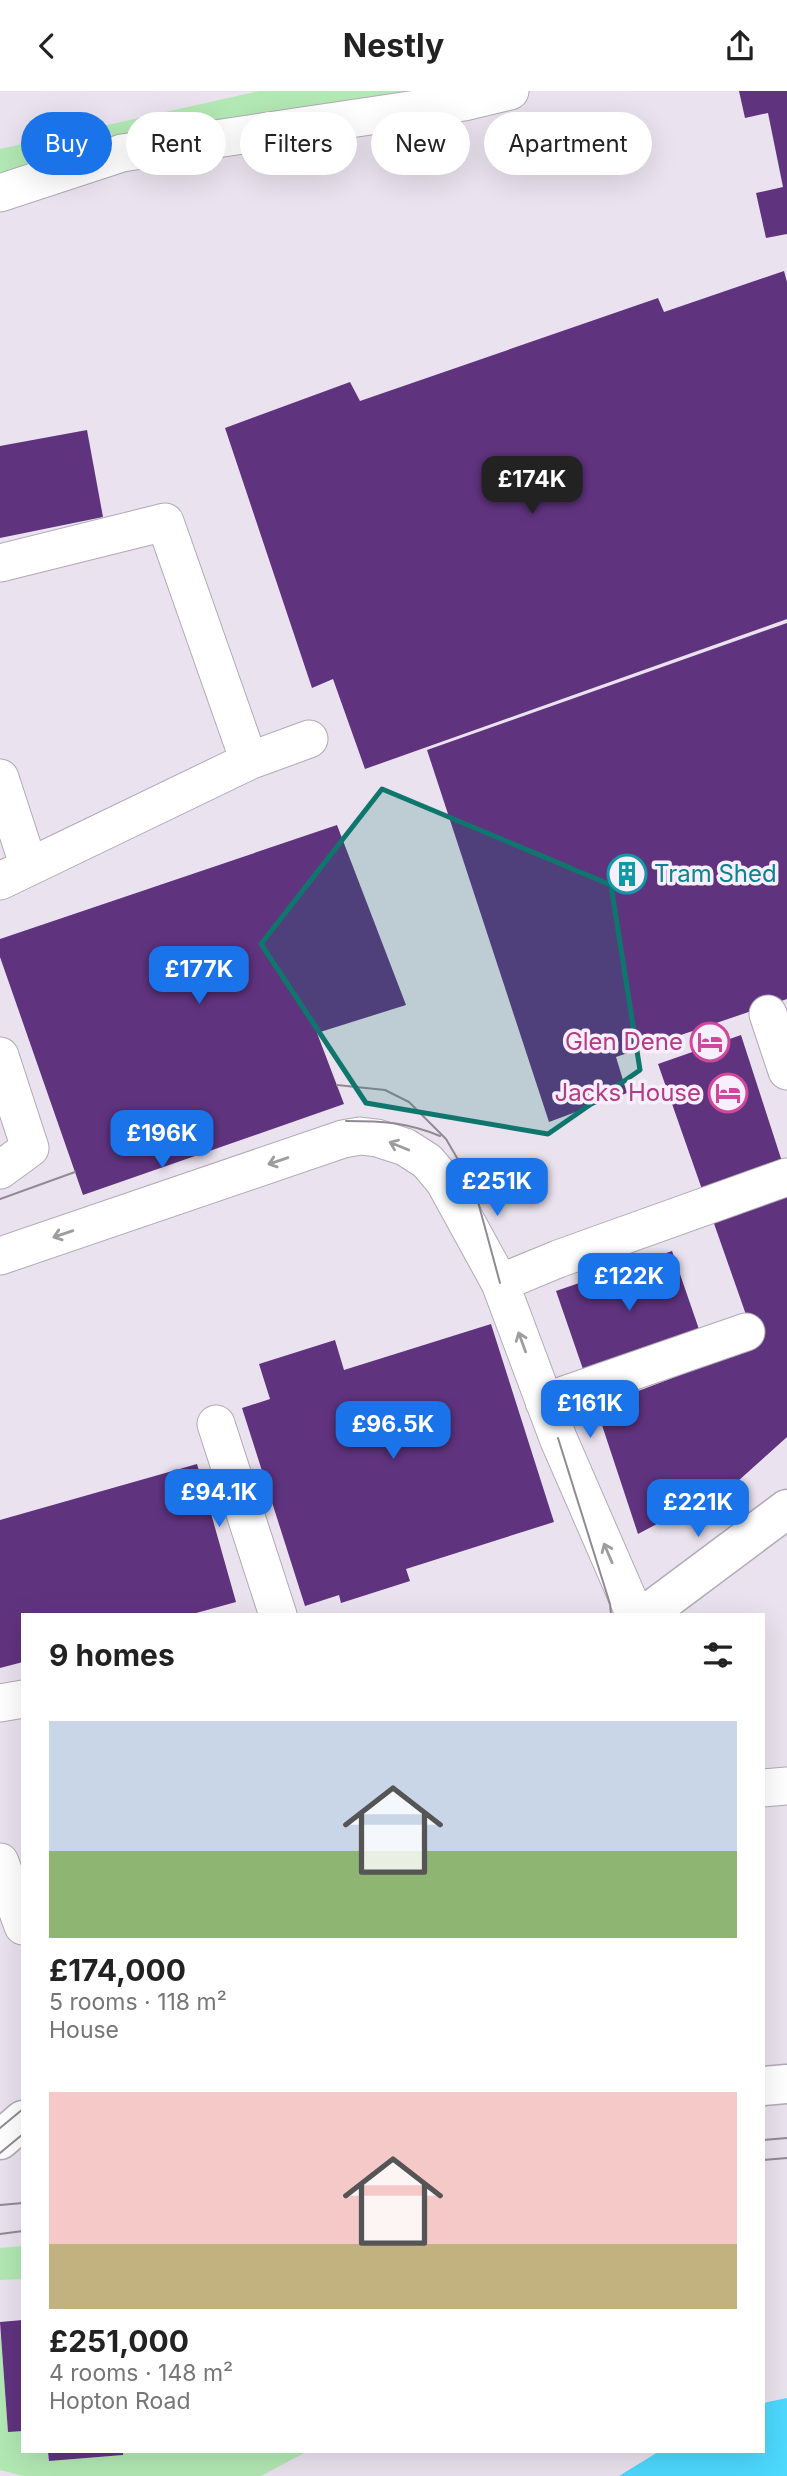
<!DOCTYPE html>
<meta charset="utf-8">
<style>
:root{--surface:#fff;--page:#f2f2f2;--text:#222;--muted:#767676;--accent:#1a73e8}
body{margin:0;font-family:Inter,sans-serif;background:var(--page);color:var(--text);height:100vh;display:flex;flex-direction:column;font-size:26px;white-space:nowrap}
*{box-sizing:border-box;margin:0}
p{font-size:23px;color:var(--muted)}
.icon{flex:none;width:38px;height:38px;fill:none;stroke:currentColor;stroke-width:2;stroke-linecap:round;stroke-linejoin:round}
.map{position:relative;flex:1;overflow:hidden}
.drawer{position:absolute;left:21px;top:1522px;width:744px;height:840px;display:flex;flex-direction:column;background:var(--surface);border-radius:0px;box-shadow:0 7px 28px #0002}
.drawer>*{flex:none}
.guide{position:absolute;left:21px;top:21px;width:746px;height:63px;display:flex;gap:14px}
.price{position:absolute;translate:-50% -60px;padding:0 16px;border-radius:14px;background:var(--accent);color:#fff;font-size:23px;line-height:46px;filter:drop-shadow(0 2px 4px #0008)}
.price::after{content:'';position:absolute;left:50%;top:42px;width:21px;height:16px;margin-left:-10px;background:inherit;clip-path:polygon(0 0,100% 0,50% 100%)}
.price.on{background:#222;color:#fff}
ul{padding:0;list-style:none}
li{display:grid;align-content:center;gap:14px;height:371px;padding:0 28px}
li span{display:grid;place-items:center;height:217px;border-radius:0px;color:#555}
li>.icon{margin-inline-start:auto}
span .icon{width:126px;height:126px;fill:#fffc;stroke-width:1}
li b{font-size:30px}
h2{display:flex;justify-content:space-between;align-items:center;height:84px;padding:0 28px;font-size:30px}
.pill{padding:0 24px;border-radius:32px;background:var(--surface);box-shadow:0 7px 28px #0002;font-size:24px;line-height:63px}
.pill.on{background:var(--accent);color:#fff}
header{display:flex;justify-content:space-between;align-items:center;height:91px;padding:0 28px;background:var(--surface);font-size:32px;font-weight:700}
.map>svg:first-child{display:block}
</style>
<header><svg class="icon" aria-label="back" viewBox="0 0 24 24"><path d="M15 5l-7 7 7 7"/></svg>Nestly<svg class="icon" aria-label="share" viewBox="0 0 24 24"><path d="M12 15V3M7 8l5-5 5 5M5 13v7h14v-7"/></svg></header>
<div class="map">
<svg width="787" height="2385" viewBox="0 0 787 2385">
<rect width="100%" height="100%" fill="#eae2ee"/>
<path fill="#b2e8b3" d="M 259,0 L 455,0 L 0,106 L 0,58 Z
M 23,2155 L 23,2188 L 0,2189 L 0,2157 Z
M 0,2235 L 8,2340 L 23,2340 L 23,2361 L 48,2361 L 49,2370 L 122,2364 L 123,2361 L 306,2361 L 261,2385 L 23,2385 L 0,2379 Z"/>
<path fill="#4dd8fe" d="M 787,2307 L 787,2385 L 619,2385 L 658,2361 L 763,2361 L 763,2312 Z"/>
<path fill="#60337f" d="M 739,0 L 787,0 L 787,143 L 766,147 L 756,102 L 783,96 L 768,22 L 745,27 Z
M 784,180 L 787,191 L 787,528 L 365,678 L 333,588 L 312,597 L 225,337 L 350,291 L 360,310 L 658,207 L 664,221 Z
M 87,339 L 103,426 L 0,447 L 0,355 Z
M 787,532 L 787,908 L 616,966 L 627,1002 L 549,1031 L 427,659 Z
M 337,734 L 406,914 L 317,942 L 344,1013 L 83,1104 L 0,866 L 0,848 Z
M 741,944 L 787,1086 L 787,1346 L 738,1390 L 638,1443 L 596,1316 L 757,1255 L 658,973 Z
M 672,1160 L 701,1244 L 585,1284 L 556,1200 Z
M 491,1233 L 554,1431 L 406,1478 L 410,1490 L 341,1512 L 339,1504 L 305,1515 L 242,1317 L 270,1308 L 259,1273 L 335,1249 L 344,1279 Z
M 197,1373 L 236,1511 L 189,1524 L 23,1524 L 23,1571 L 0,1577 L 0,1429 Z
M 23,2229 L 23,2340 L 8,2341 L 0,2231 Z
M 48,2361 L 123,2361 L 123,2364 L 49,2370 Z"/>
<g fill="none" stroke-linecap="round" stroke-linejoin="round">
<defs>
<path id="minor" d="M 0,102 L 122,62 L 464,11 L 510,0
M 0,472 L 165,431 L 249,670
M 0,687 L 29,776
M 0,790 L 249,670 L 309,648
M 768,923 L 787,980
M 0,965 L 30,1057 L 0,1079
M 0,1165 L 343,1048 L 360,1045 L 377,1047 L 405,1056 L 427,1070 L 444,1090 L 500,1192 L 558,1347 L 635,1524
M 500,1192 L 558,1168 L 787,1086
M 544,1311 L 746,1241
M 216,1333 L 278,1524
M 0,1612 L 23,1608
M 763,1697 L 787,1695
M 0,1771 L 23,1835"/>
<path id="major" d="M 645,1524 L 787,1418
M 763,1995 L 787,1993
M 0,2049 L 23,2029"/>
</defs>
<use href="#minor" stroke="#b1aab5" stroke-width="39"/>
<use href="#major" stroke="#b1aab5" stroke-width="41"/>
<use href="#minor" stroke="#fff" stroke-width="37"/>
<use href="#major" stroke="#fff" stroke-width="38"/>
<path stroke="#908a93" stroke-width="2" d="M 337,994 L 385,999 L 409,1011 L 446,1048 L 474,1096 L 500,1192
M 346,1030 C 382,1030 406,1031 440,1045
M 0,1108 L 75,1081
M 558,1347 L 610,1513 L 611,1524
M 0,2037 L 23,2018
M 763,2049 L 787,2047
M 0,2062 L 23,2043
M 763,2069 L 787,2067
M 0,2114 L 23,2112
M 0,2143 L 23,2140"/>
</g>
<defs><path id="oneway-shaft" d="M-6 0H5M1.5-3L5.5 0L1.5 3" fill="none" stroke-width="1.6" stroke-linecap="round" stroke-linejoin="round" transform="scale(1.75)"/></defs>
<g stroke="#9d9c9e">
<use href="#oneway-shaft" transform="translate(399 1055) rotate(-158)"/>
<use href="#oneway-shaft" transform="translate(278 1070) rotate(161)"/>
<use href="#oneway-shaft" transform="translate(63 1143) rotate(161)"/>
<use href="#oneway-shaft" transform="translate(522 1251) rotate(-110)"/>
<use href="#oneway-shaft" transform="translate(608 1462) rotate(-113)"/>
</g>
<path fill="#0f766e" fill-opacity="0.2" stroke="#0f766e" stroke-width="5" stroke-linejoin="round" d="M 382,698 L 611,794 L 640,979 L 548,1043 L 366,1012 L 261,853 Z"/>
<defs>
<symbol id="building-ring" viewBox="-11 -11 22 22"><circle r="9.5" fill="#f7effb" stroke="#0f9aa8" stroke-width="1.5"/><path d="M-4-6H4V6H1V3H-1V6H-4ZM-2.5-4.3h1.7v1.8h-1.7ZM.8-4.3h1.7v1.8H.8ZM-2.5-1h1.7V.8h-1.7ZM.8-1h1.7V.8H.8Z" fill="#0f9aa8"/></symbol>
<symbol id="hotel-ring" viewBox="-11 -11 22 22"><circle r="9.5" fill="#f7effb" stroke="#d1479c" stroke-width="1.5"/><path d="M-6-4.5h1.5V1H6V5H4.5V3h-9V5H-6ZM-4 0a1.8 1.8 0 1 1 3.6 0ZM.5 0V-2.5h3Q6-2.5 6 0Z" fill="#d1479c"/></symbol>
</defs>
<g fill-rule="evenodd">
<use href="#building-ring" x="605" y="761" width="44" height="44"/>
<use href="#hotel-ring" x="688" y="929" width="44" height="44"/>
<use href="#hotel-ring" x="706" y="980" width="44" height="44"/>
</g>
<g text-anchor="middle" stroke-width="7" stroke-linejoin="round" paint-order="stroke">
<g font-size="24" fill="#0d838f" stroke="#f7effb" text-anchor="start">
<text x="654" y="791">Tram Shed</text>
</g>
<g font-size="24" fill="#b23c85" stroke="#f7effb" text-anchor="end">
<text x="683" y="959">Glen Dene</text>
<text x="701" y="1010">Jacks House</text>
</g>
</g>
</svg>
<b class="price on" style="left:532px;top:425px">£174K</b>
<b class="price" style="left:199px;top:915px">£177K</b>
<b class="price" style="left:162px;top:1079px">£196K</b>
<b class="price" style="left:497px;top:1127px">£251K</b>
<b class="price" style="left:629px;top:1222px">£122K</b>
<b class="price" style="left:590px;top:1349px">£161K</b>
<b class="price" style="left:393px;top:1370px">£96.5K</b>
<b class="price" style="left:219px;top:1438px">£94.1K</b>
<b class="price" style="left:698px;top:1448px">£221K</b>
<div class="guide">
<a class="pill on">Buy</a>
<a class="pill">Rent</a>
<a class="pill">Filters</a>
<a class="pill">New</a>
<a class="pill">Apartment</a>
</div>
<section class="drawer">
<h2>9 homes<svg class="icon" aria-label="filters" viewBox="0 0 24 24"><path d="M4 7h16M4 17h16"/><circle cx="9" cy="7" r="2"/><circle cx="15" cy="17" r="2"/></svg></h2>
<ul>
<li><span style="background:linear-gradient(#c9d6e8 60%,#8fb573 0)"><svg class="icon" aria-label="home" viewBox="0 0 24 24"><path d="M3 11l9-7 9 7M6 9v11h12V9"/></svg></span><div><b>£174,000</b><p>5 rooms · 118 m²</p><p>House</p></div></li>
<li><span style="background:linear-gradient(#f6c9c9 70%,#c2b280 0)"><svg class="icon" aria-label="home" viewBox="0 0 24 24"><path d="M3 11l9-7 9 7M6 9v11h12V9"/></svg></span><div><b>£251,000</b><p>4 rooms · 148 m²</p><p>Hopton Road</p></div></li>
</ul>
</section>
</div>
